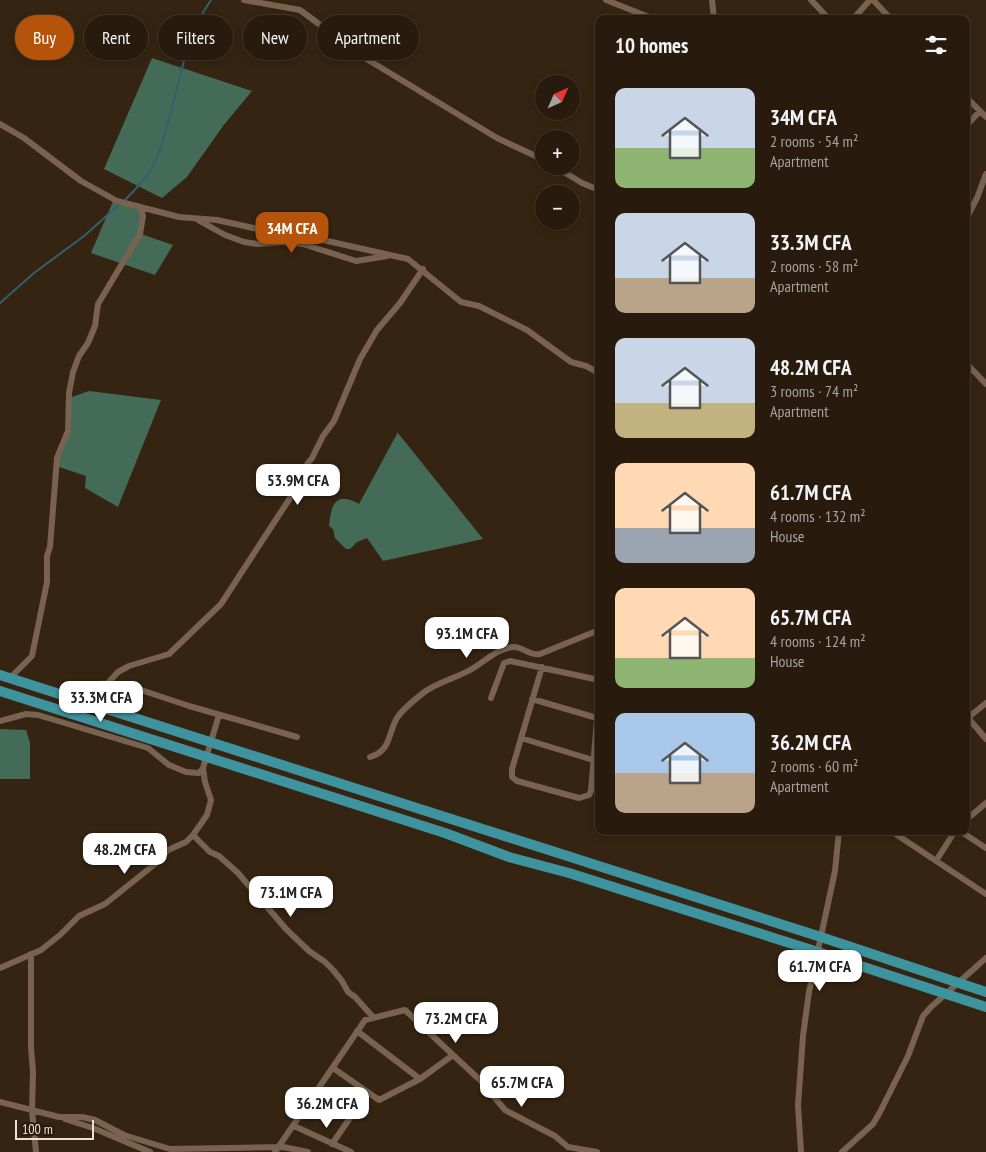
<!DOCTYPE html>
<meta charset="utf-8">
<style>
:root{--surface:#281b0e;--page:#302417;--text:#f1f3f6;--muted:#a5a19e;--line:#44392e;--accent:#b45309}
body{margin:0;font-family:"PT Sans Narrow",sans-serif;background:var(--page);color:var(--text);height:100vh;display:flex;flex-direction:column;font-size:19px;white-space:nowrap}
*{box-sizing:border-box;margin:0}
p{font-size:16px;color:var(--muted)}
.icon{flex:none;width:28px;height:28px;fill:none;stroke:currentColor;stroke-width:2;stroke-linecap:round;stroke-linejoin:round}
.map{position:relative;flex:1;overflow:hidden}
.sheet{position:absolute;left:595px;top:15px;width:375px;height:820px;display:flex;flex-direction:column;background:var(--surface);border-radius:10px;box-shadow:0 2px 8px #0003,0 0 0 1px var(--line)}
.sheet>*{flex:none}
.top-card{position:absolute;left:15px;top:15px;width:475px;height:45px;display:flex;gap:10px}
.needle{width:32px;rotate:45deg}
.tools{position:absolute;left:535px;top:75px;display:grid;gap:10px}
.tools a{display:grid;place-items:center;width:45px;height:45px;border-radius:50%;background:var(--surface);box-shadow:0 2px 8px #0003,0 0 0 1px var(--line);font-size:25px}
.scale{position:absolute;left:15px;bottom:12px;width:79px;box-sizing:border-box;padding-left:5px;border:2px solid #ede1d6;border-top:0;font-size:14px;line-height:18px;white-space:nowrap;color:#ede1d6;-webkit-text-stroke:4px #2b1a09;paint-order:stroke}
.price{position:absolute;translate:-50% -42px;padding:0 11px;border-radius:10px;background:#fff;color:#222;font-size:16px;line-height:32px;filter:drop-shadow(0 1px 2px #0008)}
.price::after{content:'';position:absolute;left:50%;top:30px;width:15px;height:11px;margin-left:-8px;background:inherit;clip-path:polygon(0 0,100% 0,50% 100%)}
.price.on{background:var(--accent);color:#fff}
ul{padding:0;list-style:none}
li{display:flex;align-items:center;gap:15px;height:125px;padding:0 20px}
li span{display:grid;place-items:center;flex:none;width:140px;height:100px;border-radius:10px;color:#555}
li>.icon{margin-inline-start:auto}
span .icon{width:60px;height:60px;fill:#fffc;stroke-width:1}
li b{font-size:21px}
h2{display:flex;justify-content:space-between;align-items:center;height:60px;padding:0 20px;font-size:21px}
.pill{padding:0 18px;border-radius:22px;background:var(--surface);box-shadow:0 2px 8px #0003,0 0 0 1px var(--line);font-size:18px;line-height:45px}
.pill.on{background:var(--accent);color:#fff}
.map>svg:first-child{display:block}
</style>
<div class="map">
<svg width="986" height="1152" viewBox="0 0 986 1152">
<rect width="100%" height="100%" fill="#352412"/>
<path fill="#436b57" d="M 152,58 L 252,91 L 223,126 L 187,177 L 162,198 L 104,169 Z
M 114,199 L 140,207 L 141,234 L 173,245 L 155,275 L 91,253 Z
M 89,391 L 161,400 L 118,507 L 85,488 L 86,476 L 56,466 L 66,436 L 69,398 Z
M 398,432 L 398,433 L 483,539 L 383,561 L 367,538 L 357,542 L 350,549 L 346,549 L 335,538 L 333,529 L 329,526 C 331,504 336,491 359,504 Z
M 0,729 L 26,730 L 30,743 L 30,779 L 0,779 Z"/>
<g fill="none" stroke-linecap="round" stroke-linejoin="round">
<path stroke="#32616e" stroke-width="2" d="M 124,201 C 133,192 145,180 151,169 C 158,157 163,142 166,129 C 180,85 184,38 211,0
M 0,303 L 34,273 L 84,236 L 120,204"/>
<path stroke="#776350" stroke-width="6" d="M 244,0 L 300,10 L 365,58 L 497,138 L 544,160
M 606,0 L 654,19
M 712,0 L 714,19
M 811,0 L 829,19
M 873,0 L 891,19
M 853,19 L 870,0
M 966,97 L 986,117
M 0,124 L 24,138 L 81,181 L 117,201 L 179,217 L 217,220 L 258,229 L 287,232 L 408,259 L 461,302 L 479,306 L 527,330 L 571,362 L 586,366 L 599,373
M 966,126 L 980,111
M 554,166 L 582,183 L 599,190
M 966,219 L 977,198 L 986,174
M 198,220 L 225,235 L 244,242 L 258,244 L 283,242 L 303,244 L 356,261 L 387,256
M 966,363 L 986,384
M 542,667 L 512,769 L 512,777 L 517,781 L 579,798 L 589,795 L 591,791 L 599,696
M 10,678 L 32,656 L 47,582 L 47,556 L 50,547 L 57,458 L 68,431 L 69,393 L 73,372 L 79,356 L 88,343 L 95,326 L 98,304 L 140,234 L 143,216 L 140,207
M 107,684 L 118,672 L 129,666 L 169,654 L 221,604 L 292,495 L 300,473 L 312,458 L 323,436 L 334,421 L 360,359 L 377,330 L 400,303 L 423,269
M 67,696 L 100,684 L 110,683 L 135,688 L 189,706 L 297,737
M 491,698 L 504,663 L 510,661 L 599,680
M 532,699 L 597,718
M 986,703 L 970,716 L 969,719 L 986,739
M 0,721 L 26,714 L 38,715 L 148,748 L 169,765 L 186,772 L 199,773 L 203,768
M 521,738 L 593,760
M 370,757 C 393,750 387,731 399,715 C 405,708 414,700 422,694 C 433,684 456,678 470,670 C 483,663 499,647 514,647 C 523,647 530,656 540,654 L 599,630
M 966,820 L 986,803
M 891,831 L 986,894
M 960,831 L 986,848
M 193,835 L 210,852 L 219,856 L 238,873 L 286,929 L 309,951 L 325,962 L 333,970 L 342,981 L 348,992 L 355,997 L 373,1017
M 936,861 L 955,831
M 31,954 L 31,1047 L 33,1072 L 32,1111 L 36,1152
M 0,968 L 41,950 L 60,935 L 79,916 L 105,904 L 155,864 L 168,850 L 186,842 L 193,835 L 207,815 L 211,800 L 205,782 L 203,768 L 219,715
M 357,1031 L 420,1079
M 453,1055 L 480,1080 L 505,1110 L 555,1136 L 568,1147 L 597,1152
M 0,1102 L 59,1117 L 82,1117 L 95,1120 L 124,1135 L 170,1149 L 283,1147 L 308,1152
M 65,1119 L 93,1128 L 150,1152
M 294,1126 L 351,1152
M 332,1144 L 368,1092
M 275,1152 L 365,1020 L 405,1010 L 453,1055 L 420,1079 L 379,1100 L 333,1068
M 801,1152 L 798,1105 L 803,1036 L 809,992 L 835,871 L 839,831
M 842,1152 L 873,1124 L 880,1112 L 908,1056 L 923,1016 L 931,1007 L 986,958"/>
<path stroke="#3e949e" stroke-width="10" d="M 0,675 L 821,937 L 986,992
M 0,691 L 445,833 L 509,857 L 569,873 L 818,952 L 986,1007"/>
</g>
</svg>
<div class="tools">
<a><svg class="needle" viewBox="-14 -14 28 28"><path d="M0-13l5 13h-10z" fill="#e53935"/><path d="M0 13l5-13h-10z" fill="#a5a19e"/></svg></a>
<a>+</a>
<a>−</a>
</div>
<div class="scale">100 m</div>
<b class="price on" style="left:292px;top:254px">34M CFA</b>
<b class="price" style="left:298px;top:506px">53.9M CFA</b>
<b class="price" style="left:467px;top:659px">93.1M CFA</b>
<b class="price" style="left:101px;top:723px">33.3M CFA</b>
<b class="price" style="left:125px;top:875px">48.2M CFA</b>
<b class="price" style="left:291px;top:918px">73.1M CFA</b>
<b class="price" style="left:820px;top:992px">61.7M CFA</b>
<b class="price" style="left:456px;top:1044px">73.2M CFA</b>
<b class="price" style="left:522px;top:1108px">65.7M CFA</b>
<b class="price" style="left:327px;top:1129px">36.2M CFA</b>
<div class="top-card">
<a class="pill on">Buy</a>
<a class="pill">Rent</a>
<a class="pill">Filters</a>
<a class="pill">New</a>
<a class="pill">Apartment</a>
</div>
<section class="sheet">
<h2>10 homes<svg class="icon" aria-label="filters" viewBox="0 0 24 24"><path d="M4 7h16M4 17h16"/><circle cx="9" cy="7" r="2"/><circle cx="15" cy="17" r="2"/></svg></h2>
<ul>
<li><span style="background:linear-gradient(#c9d6e8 60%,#8fb573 0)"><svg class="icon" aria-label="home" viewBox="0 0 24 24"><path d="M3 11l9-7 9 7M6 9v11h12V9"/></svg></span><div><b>34M CFA</b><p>2 rooms · 54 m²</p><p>Apartment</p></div></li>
<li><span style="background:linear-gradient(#c9d6e8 65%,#b9a48a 0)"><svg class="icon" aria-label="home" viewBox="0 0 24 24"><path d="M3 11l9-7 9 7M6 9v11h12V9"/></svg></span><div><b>33.3M CFA</b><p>2 rooms · 58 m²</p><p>Apartment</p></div></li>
<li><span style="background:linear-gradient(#c9d6e8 65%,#c2b280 0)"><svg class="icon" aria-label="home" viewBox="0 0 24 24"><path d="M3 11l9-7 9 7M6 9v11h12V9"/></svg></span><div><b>48.2M CFA</b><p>3 rooms · 74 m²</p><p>Apartment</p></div></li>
<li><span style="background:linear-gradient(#ffd9b3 65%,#9aa5b1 0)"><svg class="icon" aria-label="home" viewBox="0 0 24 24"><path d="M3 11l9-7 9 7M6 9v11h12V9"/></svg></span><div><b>61.7M CFA</b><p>4 rooms · 132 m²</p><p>House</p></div></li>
<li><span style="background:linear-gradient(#ffd9b3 70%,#8fb573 0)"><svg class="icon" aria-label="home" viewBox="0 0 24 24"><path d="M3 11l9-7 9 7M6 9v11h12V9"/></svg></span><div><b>65.7M CFA</b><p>4 rooms · 124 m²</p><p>House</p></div></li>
<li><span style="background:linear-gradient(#a9c7e8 60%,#b9a48a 0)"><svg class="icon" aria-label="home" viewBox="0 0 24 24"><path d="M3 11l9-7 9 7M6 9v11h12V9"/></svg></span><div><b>36.2M CFA</b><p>2 rooms · 60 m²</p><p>Apartment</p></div></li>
</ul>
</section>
</div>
